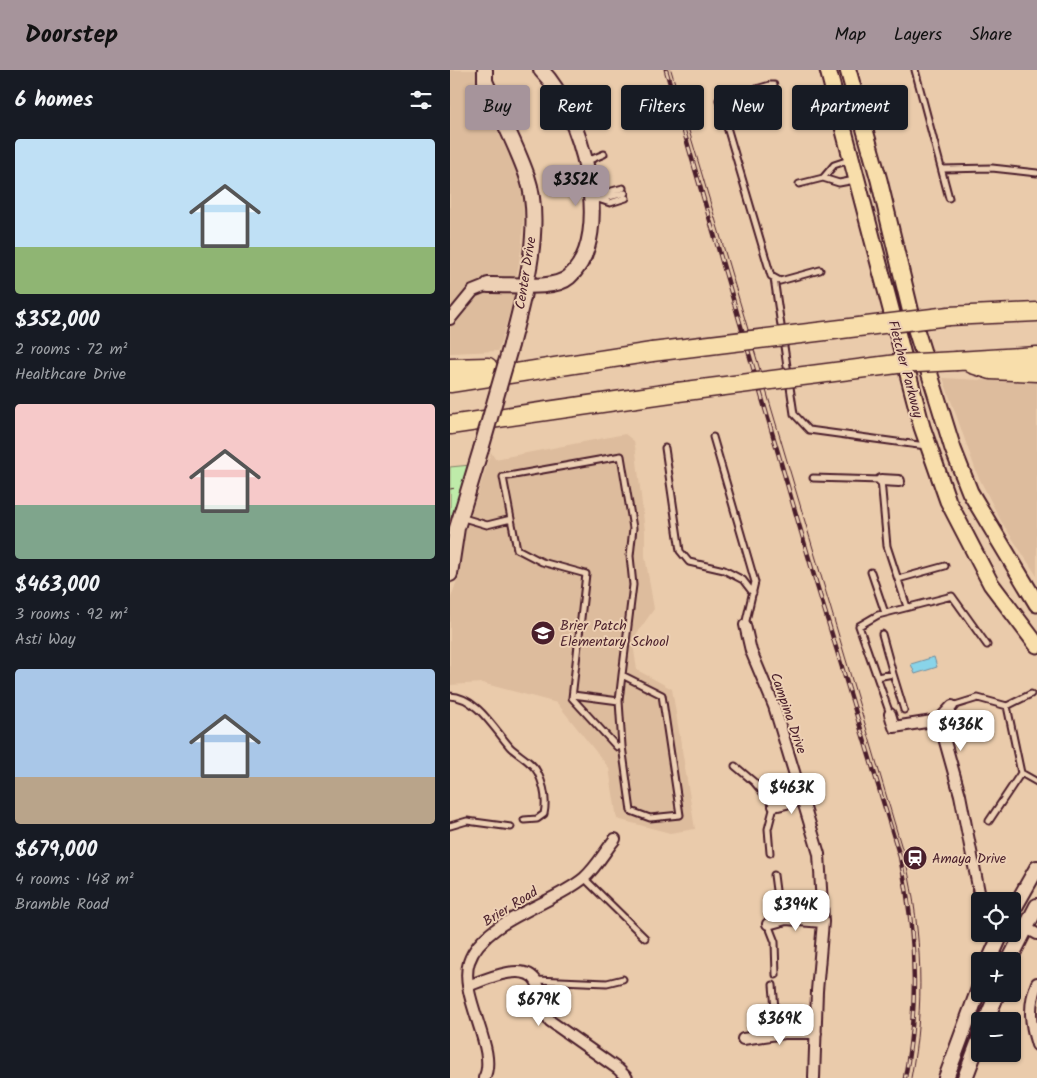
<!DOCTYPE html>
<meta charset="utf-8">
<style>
:root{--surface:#171b24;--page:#20242c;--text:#f1f3f6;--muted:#9ea1a6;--accent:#a6949b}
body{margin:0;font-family:Kalam,sans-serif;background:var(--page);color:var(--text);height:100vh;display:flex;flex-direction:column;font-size:19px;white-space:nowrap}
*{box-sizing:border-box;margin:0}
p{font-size:16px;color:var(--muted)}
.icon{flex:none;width:28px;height:28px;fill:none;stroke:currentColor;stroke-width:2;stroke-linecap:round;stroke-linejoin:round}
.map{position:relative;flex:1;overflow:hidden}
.side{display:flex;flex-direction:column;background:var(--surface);width:450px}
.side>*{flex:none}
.hud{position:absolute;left:15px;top:15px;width:475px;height:45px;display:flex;gap:10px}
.buttons{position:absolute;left:521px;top:822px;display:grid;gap:10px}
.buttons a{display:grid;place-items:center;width:50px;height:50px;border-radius:5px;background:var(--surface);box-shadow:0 1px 4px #0004;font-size:25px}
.price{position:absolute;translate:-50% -42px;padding:0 11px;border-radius:10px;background:#fff;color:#222;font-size:16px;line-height:32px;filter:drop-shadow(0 1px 2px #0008)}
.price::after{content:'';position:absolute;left:50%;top:30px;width:15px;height:11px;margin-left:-8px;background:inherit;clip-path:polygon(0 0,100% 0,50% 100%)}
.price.active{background:var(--accent);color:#111}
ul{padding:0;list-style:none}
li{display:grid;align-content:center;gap:10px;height:265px;padding:0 15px}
li span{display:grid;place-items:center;height:155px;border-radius:5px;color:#555}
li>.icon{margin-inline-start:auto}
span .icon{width:90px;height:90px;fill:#fffc;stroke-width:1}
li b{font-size:21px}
h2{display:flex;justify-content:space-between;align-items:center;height:60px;padding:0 15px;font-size:21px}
.tag{padding:0 18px;border-radius:5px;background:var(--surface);box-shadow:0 1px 4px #0004;font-size:18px;line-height:45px}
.tag.active{background:var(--accent);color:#111}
header{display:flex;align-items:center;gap:30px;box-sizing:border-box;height:70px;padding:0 25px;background:var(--accent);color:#111}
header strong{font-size:24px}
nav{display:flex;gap:28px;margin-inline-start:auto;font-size:18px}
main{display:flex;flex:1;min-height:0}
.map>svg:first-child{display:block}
</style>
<header>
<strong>Doorstep</strong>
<nav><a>Map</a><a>Layers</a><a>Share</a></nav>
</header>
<main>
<section class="side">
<h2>6 homes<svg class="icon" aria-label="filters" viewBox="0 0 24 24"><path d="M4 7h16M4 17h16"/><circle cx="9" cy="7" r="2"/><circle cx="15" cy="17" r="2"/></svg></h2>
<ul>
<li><span style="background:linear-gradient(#bfe0f5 70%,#8fb573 0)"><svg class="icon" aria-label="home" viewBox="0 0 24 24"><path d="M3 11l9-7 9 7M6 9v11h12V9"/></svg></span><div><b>$352,000</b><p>2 rooms · 72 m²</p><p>Healthcare Drive</p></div></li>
<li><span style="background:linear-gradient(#f6c9c9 65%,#7fa58c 0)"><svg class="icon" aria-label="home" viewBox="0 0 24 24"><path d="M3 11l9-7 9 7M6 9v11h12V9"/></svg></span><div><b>$463,000</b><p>3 rooms · 92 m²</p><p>Asti Way</p></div></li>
<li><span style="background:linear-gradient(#a9c7e8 70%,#b9a48a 0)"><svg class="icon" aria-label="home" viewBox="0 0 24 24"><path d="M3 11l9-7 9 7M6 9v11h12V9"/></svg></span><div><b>$679,000</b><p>4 rooms · 148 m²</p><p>Bramble Road</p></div></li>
</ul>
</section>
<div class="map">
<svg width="587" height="1008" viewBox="0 0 587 1008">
<rect width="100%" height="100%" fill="#eacbab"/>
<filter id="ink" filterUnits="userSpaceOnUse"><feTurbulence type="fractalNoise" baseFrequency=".02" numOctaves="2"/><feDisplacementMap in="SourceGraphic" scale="10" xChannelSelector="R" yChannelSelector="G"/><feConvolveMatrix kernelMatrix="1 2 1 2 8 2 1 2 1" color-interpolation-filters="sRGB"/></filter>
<g filter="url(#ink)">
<path fill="#ddbc9d" d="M 0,0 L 26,0 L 31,28 L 68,102 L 74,131 L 72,174 L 62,235 L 48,281 L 0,283 Z
M 493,308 L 587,313 L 587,506 L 551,451 L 527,404 Z
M 175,364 L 184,371 L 186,382 L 195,461 L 195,486 L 204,539 L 185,566 L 183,574 L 187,600 L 222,619 L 245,759 L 220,763 L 167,749 L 159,698 L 107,633 L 32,613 L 0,615 L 0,530 L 9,505 L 13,470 L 41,382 L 45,389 Z"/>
<path fill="#beeba9" stroke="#84856a" d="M 21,395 L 0,450 L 0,397 Z"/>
<path fill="#89d4e9" stroke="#708c9d" d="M 484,587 L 487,597 L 465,604 L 461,594 Z"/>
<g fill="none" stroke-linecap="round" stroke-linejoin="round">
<defs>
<path id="lane" d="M 465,0 L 499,128
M 324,15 L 320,15 L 269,30 L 321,206 L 330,211 L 370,200
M 399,90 L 384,95 L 373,108 L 389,113 L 405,110
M 135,92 L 154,84
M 492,99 L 542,98 L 587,103
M 349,114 L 373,108
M 151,129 L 158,122 L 173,118
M 151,130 L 160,133 L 176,128
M 143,131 L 175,123
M 324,208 L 344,344 L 359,360 L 476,376
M 263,367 L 305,512 L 295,555
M 215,378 L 230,481 L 239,492 L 274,500 L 293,510 L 303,523
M 363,408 L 431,410 L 437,476 L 457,537
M 10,447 L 37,455 L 61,449 L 67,479 L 92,492 L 136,504 L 122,628 L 167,677 L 172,676 L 181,741 L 200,748 L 230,745 L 212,625 L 172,605 L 169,631 L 123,625
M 61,449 L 53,407 L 171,386 L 183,458 L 180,486 L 183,515 L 172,605
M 421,502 L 435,543
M 448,509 L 495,496
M 432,564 L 443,604
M 427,607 L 443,604 L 454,640
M 0,626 C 27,627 44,659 60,677 C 68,685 83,692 88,703 C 94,716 97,730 94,744 L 87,749 L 74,750
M 169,631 L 172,676
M 502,636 L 528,628 L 557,636 L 571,703 L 539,751
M 557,636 L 581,624
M 440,644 L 409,556 L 428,545 L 502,526 L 537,575
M 285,696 L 304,712 L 324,736 L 318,759 L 320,783
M 571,703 L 587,712
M 0,756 L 17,751 L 61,757
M 324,805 L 330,851
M 134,808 L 195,868
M 318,854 L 325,872 L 326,905
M 86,910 L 157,913 L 173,909
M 323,915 L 326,951 L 324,964"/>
<path id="street" d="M 0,249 L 23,221 L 38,215
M 431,410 L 449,411
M 295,555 L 301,581 L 324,636 L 369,784 L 373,852 L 367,921 L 364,1008
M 502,636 L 489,650 L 510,725 L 530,827 L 533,831
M 440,644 L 444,657 L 489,650
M 324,736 L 353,729
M 562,850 L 587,864
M 318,854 L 336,849 L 373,852
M 587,913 C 578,935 580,953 587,975
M 18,916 C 34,910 74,891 86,911 C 93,923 93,939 100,951 L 168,999 L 177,1008
M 293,969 L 334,963 L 366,963
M 34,1008 C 49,981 8,925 19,892 C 33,850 102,835 134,808 C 146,798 155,781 165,769"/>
<path id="secondary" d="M 35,0 L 35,11 C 49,43 66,74 77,106 C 94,155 74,226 61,275
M 38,215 C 60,214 103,221 119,207 C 167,165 130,39 91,0
M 0,504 L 7,458 L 31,379
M 562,842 L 587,798
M 539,891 L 551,864
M 559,891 L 587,836
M 536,951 L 547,924
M 496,1008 L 530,916
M 515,1008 L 530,968"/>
<path id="primary" d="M 378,0 L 472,357 L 498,431 L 541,514 L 587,575
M 398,0 L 429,110 L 462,247 L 503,379 L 520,422 L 587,534"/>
<path id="highway" d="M 499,246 L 587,242
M 507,291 L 587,286
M 522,294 L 541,300 L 587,302
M 0,298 L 38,297
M 0,313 L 202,282
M 0,355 L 228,322"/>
</defs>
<use href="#lane" stroke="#4a1f2b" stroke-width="9"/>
<use href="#street" stroke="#4a1f2b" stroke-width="14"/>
<use href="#secondary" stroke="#4a1f2b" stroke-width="18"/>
<use href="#primary" stroke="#4a1f2b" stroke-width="19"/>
<use href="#highway" stroke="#4a1f2b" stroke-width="21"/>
<path stroke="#4a1f2b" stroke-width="1" stroke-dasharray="4 4" stroke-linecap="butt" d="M 0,419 L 6,418"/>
<use href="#lane" stroke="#edd0b4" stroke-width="5"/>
<use href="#street" stroke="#edd0b4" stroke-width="10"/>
<use href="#secondary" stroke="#edd0b4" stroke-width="14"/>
<use href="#primary" stroke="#f8deab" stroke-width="15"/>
<use href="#highway" stroke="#f8deab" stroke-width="18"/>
<path stroke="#4a1f2b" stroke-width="1" d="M 221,0 L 456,792 C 472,863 475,936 461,1008"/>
<defs>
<path id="rail" d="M 216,0 L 362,499 L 450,787 C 466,860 469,934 455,1008"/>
</defs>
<use href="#rail" stroke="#4a1f2b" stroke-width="4.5"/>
<use href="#rail" stroke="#edd0b4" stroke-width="2.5" stroke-dasharray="8" stroke-linecap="butt"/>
<defs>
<path id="secondary-bridge" d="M 31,379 L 61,275"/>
<path id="highway-bridge" d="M 202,282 L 499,246
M 228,322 L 447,294 L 507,291"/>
</defs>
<use href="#secondary-bridge" stroke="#4a1f2b" stroke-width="18" stroke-linecap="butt"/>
<use href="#highway-bridge" stroke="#4a1f2b" stroke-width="21" stroke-linecap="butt"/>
<use href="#secondary-bridge" stroke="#edd0b4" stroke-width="14"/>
<use href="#highway-bridge" stroke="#f8deab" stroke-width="18"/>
</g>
</g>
<defs>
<symbol id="school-disc" viewBox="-11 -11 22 22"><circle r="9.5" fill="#4a1f2b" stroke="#edd0b4"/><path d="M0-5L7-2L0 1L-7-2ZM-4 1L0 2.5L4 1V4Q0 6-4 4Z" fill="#fff"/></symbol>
<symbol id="station-disc" viewBox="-11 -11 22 22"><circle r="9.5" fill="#4a1f2b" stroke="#edd0b4"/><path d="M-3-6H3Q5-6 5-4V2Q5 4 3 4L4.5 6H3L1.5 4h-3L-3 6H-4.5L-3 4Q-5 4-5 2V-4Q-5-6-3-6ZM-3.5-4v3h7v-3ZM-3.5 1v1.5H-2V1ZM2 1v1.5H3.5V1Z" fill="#fff"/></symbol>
</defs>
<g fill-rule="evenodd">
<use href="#school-disc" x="79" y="549" width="28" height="28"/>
<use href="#station-disc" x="451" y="774" width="28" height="28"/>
</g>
<g text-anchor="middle" stroke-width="4" stroke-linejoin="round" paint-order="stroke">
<g font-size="14" fill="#4a1f2b" stroke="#edd0b4">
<text transform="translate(75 203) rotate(-81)" y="5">Center Drive</text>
<text transform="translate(456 299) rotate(75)" y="5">Fletcher Parkway</text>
<text transform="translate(339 643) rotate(71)" y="5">Campina Drive</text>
<text transform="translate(60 836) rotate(-32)" y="5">Brier Road</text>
</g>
<g font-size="14" fill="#4a1f2b" stroke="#edd0b4" text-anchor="start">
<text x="110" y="560">Brier Patch<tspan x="110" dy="16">Elementary School</tspan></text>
<text x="482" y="793">Amaya Drive</text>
</g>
</g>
</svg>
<div class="buttons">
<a><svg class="icon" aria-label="locate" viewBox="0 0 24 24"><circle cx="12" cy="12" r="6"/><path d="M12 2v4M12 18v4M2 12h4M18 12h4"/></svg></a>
<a>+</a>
<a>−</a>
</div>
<b class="price active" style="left:126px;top:137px">$352K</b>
<b class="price" style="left:511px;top:682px">$436K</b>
<b class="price" style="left:342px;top:745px">$463K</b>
<b class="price" style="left:346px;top:862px">$394K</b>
<b class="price" style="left:89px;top:957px">$679K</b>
<b class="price" style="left:330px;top:976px">$369K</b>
<div class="hud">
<a class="tag active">Buy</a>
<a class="tag">Rent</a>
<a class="tag">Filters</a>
<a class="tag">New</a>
<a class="tag">Apartment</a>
</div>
</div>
</main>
